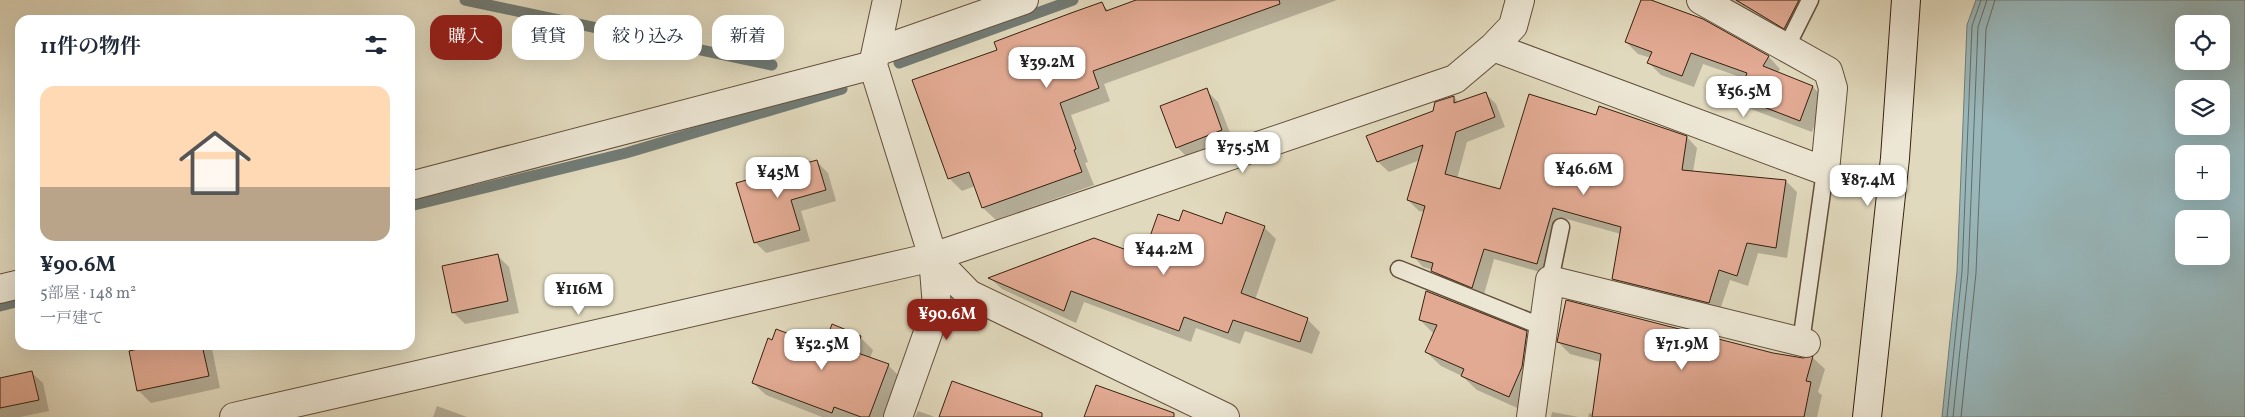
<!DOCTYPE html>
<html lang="ja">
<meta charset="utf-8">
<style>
:root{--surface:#fff;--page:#f2f2f3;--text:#1f2937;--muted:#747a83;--line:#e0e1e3;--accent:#8f2418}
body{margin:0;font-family:Vollkorn,"Noto Serif JP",serif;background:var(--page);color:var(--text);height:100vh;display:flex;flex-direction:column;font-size:19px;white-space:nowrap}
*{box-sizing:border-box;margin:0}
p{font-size:16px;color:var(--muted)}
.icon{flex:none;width:28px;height:28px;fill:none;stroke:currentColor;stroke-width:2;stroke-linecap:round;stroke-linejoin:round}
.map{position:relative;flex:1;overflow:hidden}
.panel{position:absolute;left:15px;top:15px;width:400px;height:335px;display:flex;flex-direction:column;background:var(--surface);border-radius:15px;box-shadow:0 5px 20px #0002}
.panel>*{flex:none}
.top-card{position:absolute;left:430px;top:15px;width:475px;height:45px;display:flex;gap:10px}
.controls{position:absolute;left:2175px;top:15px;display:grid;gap:10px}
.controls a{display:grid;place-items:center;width:55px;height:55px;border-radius:10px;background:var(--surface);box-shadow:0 5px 20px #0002;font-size:25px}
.price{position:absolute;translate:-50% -42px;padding:0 11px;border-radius:10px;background:#fff;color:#222;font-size:16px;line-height:32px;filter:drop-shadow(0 1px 2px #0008)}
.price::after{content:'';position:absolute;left:50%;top:30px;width:15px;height:11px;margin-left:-8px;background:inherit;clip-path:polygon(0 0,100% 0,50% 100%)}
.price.active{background:var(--accent);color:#fff}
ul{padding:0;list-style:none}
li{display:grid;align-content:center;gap:10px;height:265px;padding:0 25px}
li+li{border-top:1px solid var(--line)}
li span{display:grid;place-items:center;height:155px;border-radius:15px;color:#555}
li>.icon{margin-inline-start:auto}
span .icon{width:90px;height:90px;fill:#fffc;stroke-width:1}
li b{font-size:21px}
h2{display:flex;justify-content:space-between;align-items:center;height:60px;padding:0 25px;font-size:21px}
.tag{padding:0 18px;border-radius:15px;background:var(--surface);box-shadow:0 5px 20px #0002;font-size:18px;line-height:45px}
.tag.active{background:var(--accent);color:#fff}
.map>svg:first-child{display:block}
</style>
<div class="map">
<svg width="2245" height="417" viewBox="0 0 2245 417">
<rect width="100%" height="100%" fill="#e1d9bd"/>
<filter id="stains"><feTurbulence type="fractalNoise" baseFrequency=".004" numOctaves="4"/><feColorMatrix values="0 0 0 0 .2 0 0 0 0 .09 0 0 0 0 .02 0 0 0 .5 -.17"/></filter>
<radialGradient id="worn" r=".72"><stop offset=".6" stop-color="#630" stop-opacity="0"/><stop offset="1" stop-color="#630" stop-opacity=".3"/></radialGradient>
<path fill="#98b7bb" stroke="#717b75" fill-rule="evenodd" d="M 1976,0 L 2245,0 L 2245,417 L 1942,417 L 1957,272 L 1967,25 ZM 2184,24 L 2221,24 L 2221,61 L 2184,61 ZM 2184,89 L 2221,89 L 2221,126 L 2184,126 ZM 2184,154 L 2221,154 L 2221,191 L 2184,191 ZM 2184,219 L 2221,219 L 2221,256 L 2184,256 Z"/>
<path fill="#0003" d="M 1140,0 L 1337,0 L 1104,84 L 1110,101 L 1071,115 L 1088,162 L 1085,163 L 1094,185 L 996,220 L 983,208 L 975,186 L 962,191 L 949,178 L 999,50 L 1102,4 L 1109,11 Z
M 1642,0 L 1648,0 L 1703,20 L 1769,57 L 1780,69 L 1778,73 L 1813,87 L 1824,98 L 1812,132 L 1751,109 L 1739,97 L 1746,79 L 1703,64 L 1694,87 L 1661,75 L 1649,63 L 1651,58 L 1638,54 L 1626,42 Z
M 1731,0 L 1798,0 L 1797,3 L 1808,14 L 1795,39 L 1737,6 Z
M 1206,90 L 1218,102 L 1234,143 L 1189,159 L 1177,147 Z
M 1485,93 L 1496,104 L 1505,127 L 1467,142 L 1457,179 L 1501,191 L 1597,116 L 1687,137 L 1697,148 L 1693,172 L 1786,181 L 1797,192 L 1787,258 L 1758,253 L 1748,286 L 1730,280 L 1719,313 L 1624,289 L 1613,279 L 1621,234 L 1563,218 L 1547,274 L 1494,259 L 1483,298 L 1443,282 L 1433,270 L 1423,267 L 1413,256 L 1425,212 L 1419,211 L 1408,200 L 1420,160 L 1389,172 L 1378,162 L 1454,97 L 1459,103 Z
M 817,162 L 828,173 L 836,201 L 801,211 L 810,241 L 766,253 L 755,242 Z
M 1180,223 L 1264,227 L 1276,239 L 1255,300 L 1308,320 L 1320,332 L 1312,354 L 1245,331 L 1240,344 L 1196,328 L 1191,342 L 1084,302 L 1076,323 L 1002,289 L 990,278 L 1144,257 Z
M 497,255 L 509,267 L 519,313 L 465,324 L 453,312 Z
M 1420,320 L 1526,332 L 1541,347 L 1524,411 L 1477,390 L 1462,376 L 1441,366 L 1426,352 L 1434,334 Z
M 829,336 L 860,337 L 873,350 L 870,358 L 888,365 L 901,378 L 899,417 L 822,417 L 766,395 L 753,383 Z
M 1558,342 L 1773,354 L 1803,360 L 1813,358 L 1825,369 L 1818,392 L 1822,395 L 1817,417 L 1588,417 L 1589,413 L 1593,414 L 1601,362 L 1570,354 Z
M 162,345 L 207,345 L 212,349 L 220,388 L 151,403 L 138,390 Z
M 32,373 L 43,383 L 49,411 L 20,417 L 0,417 L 0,379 Z
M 437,406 L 467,417 L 433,417 Z
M 918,411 L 935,417 L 915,417 Z
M 1552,412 L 1579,417 L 1551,417 Z"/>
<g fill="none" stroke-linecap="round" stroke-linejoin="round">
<path stroke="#686c64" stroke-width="1" d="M 1947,417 L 1962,272 L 1972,26 L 1981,0
M 1953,417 L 1968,273 L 1978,27 L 1987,0
M 1961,417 L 1976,273 L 1986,29 L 1995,0"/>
<path stroke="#717b75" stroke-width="11" d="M 465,0 L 772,65
M 899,63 L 1073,0
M 410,206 L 626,153 L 842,89
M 0,306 L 20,301"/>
</g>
<path fill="#e2aa93" stroke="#37200d" d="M 1136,0 L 1279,0 L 1280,4 L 1093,71 L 1099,88 L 1060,103 L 1076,149 L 1074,150 L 1082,172 L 982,208 L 969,172 L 948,179 L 912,80 L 997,50 L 994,42 L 1071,13 L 1102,2 L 1106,11 Z
M 1641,0 L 1651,0 L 1703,19 L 1769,56 L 1763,66 L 1813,86 L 1800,121 L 1738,97 L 1747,73 L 1691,53 L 1682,76 L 1647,63 L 1652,52 L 1625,42 Z
M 1736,0 L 1799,0 L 1784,29 Z
M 1207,88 L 1222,130 L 1176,148 L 1160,106 Z
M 1486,92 L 1495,117 L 1456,132 L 1445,174 L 1500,189 L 1529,94 L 1596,115 L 1599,106 L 1687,136 L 1682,170 L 1786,180 L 1776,248 L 1747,243 L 1737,276 L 1719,270 L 1709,303 L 1612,279 L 1621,227 L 1553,208 L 1537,264 L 1484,249 L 1472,288 L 1431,271 L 1433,263 L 1411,257 L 1425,206 L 1407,200 L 1423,145 L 1377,162 L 1366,136 L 1433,111 L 1435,102 L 1454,96 L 1454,103 Z
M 817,160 L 826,190 L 791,200 L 800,230 L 754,243 L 736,183 Z
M 1183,210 L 1222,224 L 1226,212 L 1265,226 L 1241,293 L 1308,318 L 1300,342 L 1233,320 L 1228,333 L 1184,317 L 1179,331 L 1071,291 L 1064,311 L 988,278 L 1094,238 L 1143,256 L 1158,214 L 1179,221 Z
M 498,254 L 508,301 L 452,313 L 442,266 Z
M 1426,291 L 1527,331 L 1522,367 L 1509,397 L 1461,376 L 1464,369 L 1425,352 L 1437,325 L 1419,320 Z
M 1566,300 L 1773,353 L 1803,358 L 1813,356 L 1806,381 L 1811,382 L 1804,417 L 1592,417 L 1601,354 L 1557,342 Z
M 832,324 L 861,336 L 855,352 L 889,364 L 869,417 L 861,417 L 834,407 L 832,413 L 752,383 L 768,338 L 772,340 L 776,329 L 813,343 L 817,331 L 828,335 Z
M 156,345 L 202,345 L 209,376 L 137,391 L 129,351 Z
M 32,371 L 39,400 L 0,408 L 0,378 Z
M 952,381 L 1042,413 L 1042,417 L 939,417 Z
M 1096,385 L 1174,413 L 1174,417 L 1084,417 Z"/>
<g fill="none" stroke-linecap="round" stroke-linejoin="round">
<defs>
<path id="lane" d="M 1786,48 L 1810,0
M 1399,269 L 1543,327
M 1550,280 L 1561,227
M 1801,342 L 1825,171"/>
<path id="street" d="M 887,0 L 873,65 L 933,257 L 937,307 L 898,417
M 1493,47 L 1825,171 L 1833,88 L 1828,71 L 1701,0
M 876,52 L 1024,0
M 410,186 L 873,65
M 933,257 L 969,294 L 1225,417
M 0,289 L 20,284
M 234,417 L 933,257 L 1455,79 L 1493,47 L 1513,26 L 1520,0
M 1531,417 L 1550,280 L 1806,343"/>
<path id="secondary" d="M 1867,417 L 1895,158 L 1906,0"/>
</defs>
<use href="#lane" stroke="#624e39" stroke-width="19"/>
<use href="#street" stroke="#624e39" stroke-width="30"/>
<use href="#secondary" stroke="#37200d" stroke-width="30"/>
<use href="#lane" stroke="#ece6d4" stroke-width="16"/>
<use href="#street" stroke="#ece6d4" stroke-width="28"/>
<use href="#secondary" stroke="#ece6d4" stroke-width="28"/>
</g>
<rect width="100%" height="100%" filter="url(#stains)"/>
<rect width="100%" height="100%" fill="url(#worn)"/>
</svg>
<div class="controls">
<a><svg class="icon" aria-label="locate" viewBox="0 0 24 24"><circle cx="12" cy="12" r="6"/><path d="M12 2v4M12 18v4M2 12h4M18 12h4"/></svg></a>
<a><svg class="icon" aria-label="layers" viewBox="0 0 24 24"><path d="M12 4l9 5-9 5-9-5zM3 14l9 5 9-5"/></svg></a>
<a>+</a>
<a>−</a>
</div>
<b class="price" style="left:1047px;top:89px">¥39.2M</b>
<b class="price" style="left:1744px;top:118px">¥56.5M</b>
<b class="price" style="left:1243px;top:174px">¥75.5M</b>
<b class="price" style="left:1584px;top:196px">¥46.6M</b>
<b class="price" style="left:778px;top:199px">¥45M</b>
<b class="price" style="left:1868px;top:207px">¥87.4M</b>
<b class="price" style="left:1164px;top:276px">¥44.2M</b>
<b class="price" style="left:579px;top:316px">¥116M</b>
<b class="price active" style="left:947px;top:341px">¥90.6M</b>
<b class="price" style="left:822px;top:371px">¥52.5M</b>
<b class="price" style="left:1682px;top:371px">¥71.9M</b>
<div class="top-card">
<a class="tag active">購入</a>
<a class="tag">賃貸</a>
<a class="tag">絞り込み</a>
<a class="tag">新着</a>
</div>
<section class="panel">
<h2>11件の物件<svg class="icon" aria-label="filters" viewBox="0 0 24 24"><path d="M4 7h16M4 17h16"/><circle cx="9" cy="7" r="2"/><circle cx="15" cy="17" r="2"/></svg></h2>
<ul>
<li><span style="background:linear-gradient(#ffd9b3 65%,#b9a48a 0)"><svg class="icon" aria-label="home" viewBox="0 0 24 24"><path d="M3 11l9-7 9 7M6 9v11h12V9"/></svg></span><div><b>¥90.6M</b><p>5部屋 · 148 m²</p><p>一戸建て</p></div></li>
</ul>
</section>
</div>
